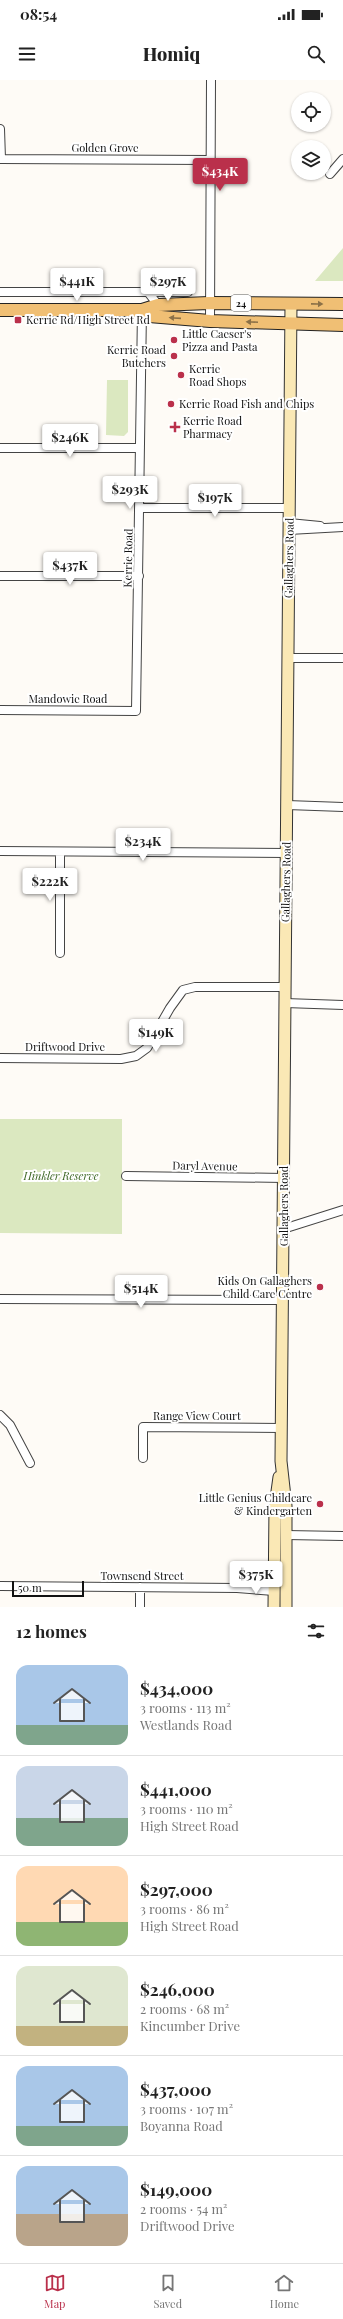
<!DOCTYPE html>
<meta charset="utf-8">
<style>
:root{--surface:#fff;--page:#f2f2f2;--text:#222;--muted:#767676;--line:#e0e0e0;--accent:#ba304b}
body{margin:0;font-family:"Playfair Display",serif;background:var(--page);color:var(--text);height:100vh;display:flex;flex-direction:column;font-size:15px;white-space:nowrap}
*{box-sizing:border-box;margin:0}
p{font-size:13px;color:var(--muted)}
.icon{flex:none;width:22px;height:22px;fill:none;stroke:currentColor;stroke-width:2;stroke-linecap:round;stroke-linejoin:round}
.map{position:relative;height:1527px;overflow:hidden}
.panel{display:flex;flex-direction:column;background:var(--surface);flex:1}
.panel>*{flex:none}
.tools{position:absolute;left:291px;top:12px;display:grid;gap:8px}
.tools a{display:grid;place-items:center;width:40px;height:40px;border-radius:50%;background:var(--surface);box-shadow:0 1px 3px #0004;font-size:20px}
.scale{position:absolute;left:12px;bottom:10px;width:72px;box-sizing:border-box;padding-left:4px;border:2px solid #111;border-top:0;font-size:11px;line-height:14px;white-space:nowrap;color:#111;-webkit-text-stroke:3px #fff;paint-order:stroke}
.price{position:absolute;translate:-50% -34px;padding:0 9px;border-radius:4px;background:#fff;color:#222;font-size:13px;line-height:26px;filter:drop-shadow(0 1px 2px #0008)}
.price::after{content:'';position:absolute;left:50%;top:24px;width:12px;height:9px;margin-left:-6px;background:inherit;clip-path:polygon(0 0,100% 0,50% 100%)}
.price.on{background:var(--accent);color:#fff}
ul{padding:0;list-style:none}
li{display:flex;align-items:center;gap:12px;height:100px;padding:0 16px}
li+li{border-top:1px solid var(--line)}
li span{display:grid;place-items:center;flex:none;width:112px;height:80px;border-radius:12px;color:#555}
li>.icon{margin-inline-start:auto}
span .icon{width:48px;height:48px;fill:#fffc;stroke-width:1}
li b{font-size:17px}
h2{display:flex;justify-content:space-between;align-items:center;height:48px;padding:0 16px;font-size:17px}
.status{display:flex;justify-content:space-between;align-items:center;height:28px;padding:0 20px;background:var(--surface);direction:ltr}
.status svg{height:11px;fill:currentColor}
header{display:flex;justify-content:space-between;align-items:center;height:52px;padding:0 16px;background:var(--surface);font-size:18px;font-weight:800}
.tab-bar{display:flex;justify-content:space-around;align-items:center;height:56px;border-top:1px solid var(--line);background:var(--surface);font-size:11px;color:var(--muted)}
.tab-bar a{display:grid;justify-items:center;gap:2px}
.tab-bar .on{color:var(--accent)}
.map>svg:first-child{display:block}
</style>
<div class="status"><b>08:54</b><svg viewBox="0 0 49 12"><path d="M0 12V9h3v3zM5 12V6h3v6zM10 12V3h3v9zM15 12V0h3v12zM26 1h20v11H26zM47 4h2v5h-2z"/></svg></div>
<header><svg class="icon" aria-label="menu" viewBox="0 0 24 24"><path d="M4 6h16M4 12h16M4 18h16"/></svg>Homiq<svg class="icon" aria-label="search" viewBox="0 0 24 24"><circle cx="10" cy="10" r="6"/><path d="M15 15l6 6"/></svg></header>
<div class="map">
<svg width="343" height="1527" viewBox="0 0 343 1527">
<rect width="100%" height="100%" fill="#fefbf6"/>
<path fill="#dbe8c0" d="M 343,168 L 343,201 L 315,201 Z
M 107,300 L 128,300 L 128,352 L 124,356 L 106,355 Z
M 0,1039 L 122,1039 L 122,1154 L 0,1153 Z"/>
<g fill="none" stroke-linecap="round" stroke-linejoin="round">
<defs>
<path id="street" d="M 0,49 L 1,79
M 0,79 L 210,80
M 330,94 L 343,79
M 0,212 L 148,212 L 158,225
M 148,212 L 188,212
M 210,241 L 211,0
M 0,368 L 140,368
M 140,428 L 290,428
M 289,443 L 320,446
M 289,450 L 343,447
M 0,496 L 139,496
M 288,578 L 343,578
M 0,630 L 136,631 L 142,230
M 287,725 L 343,727
M 0,771 L 287,773
M 60,873 L 60,772
M 285,923 L 343,925
M 0,978 L 121,979 L 136,976 L 147,968 L 170,928 L 183,910 L 195,907 L 285,907
M 126,1096 L 284,1098
M 283,1149 L 343,1130
M 0,1219 L 283,1220
M 0,1335 L 10,1345 L 30,1383
M 143,1378 L 143,1347 L 282,1348
M 286,1455 L 343,1456
M 0,1506 L 237,1508 L 274,1511
M 249,1506 L 274,1505
M 140,1527 L 140,1507"/>
<path id="secondary" d="M 274,1527 L 275,1426 L 279,1397
M 286,1527 L 286,1426 L 281,1381 L 291,224"/>
<path id="primary" d="M 0,230 L 142,230 L 158,225 L 209,223 L 343,224
M 142,230 L 149,236 L 210,241 L 343,245"/>
</defs>
<use href="#street" stroke="#444" stroke-width="10"/>
<use href="#secondary" stroke="#333" stroke-width="13"/>
<use href="#primary" stroke="#222" stroke-width="14"/>
<use href="#street" stroke="#fff" stroke-width="8"/>
<use href="#secondary" stroke="#fae8b5" stroke-width="11"/>
<use href="#primary" stroke="#f0bf74" stroke-width="12"/>
</g>
<defs><path id="oneway-solid" d="M-6-.8H1V-3.2L6.5 0L1 3.2V.8H-6Z"/></defs>
<g fill="#8c7147">
<use href="#oneway-solid" transform="translate(317 224) rotate(1)"/>
<use href="#oneway-solid" transform="translate(175 238) rotate(-176)"/>
<use href="#oneway-solid" transform="translate(252 242) rotate(-178)"/>
</g>
<g fill="#ba304b" stroke="#fff" stroke-width="1.5">
<rect x="14" y="236" width="8" height="8" rx="2"/>
<circle cx="174" cy="260" r="4"/>
<circle cx="174" cy="276" r="4"/>
<circle cx="181" cy="295" r="4"/>
<circle cx="171" cy="324" r="4"/>
<path d="M173 341h4v4h4v4h-4v4h-4v-4h-4v-4h4z"/>
<circle cx="320" cy="1207" r="4"/>
<circle cx="320" cy="1424" r="4"/>
</g>
<g text-anchor="middle" stroke-width="4" stroke-linejoin="round" paint-order="stroke">
<rect fill="#fff" stroke="#585858" stroke-width="1" x="231" y="215" width="20" height="16" rx="3"/>
<g font-size="10" font-weight="bold" fill="#111">
<text x="241" y="227">24</text>
</g>
<g font-size="11" fill="#111" stroke="#fff">
<text x="105" y="72">Golden Grove</text>
<text transform="translate(128 478) rotate(-89)" y="4">Kerrie Road</text>
<text transform="translate(289 478) rotate(-89)" y="4">Gallaghers Road</text>
<text x="68" y="623">Mandowie Road</text>
<text transform="translate(286 802) rotate(-89)" y="4">Gallaghers Road</text>
<text x="65" y="971">Driftwood Drive</text>
<text transform="translate(205 1086) rotate(1)" y="4">Daryl Avenue</text>
<text transform="translate(284 1126) rotate(-90)" y="4">Gallaghers Road</text>
<text x="197" y="1340">Range View Court</text>
<text x="142" y="1500">Townsend Street</text>
</g>
<g font-size="11" fill="#111" stroke="#fff" text-anchor="start">
<text x="26" y="244">Kerrie Rd/High Street Rd</text>
<text x="182" y="258">Little Caeser's<tspan x="182" dy="13">Pizza and Pasta</tspan></text>
<text x="166" y="274" text-anchor="end">Kerrie Road<tspan x="166" dy="13">Butchers</tspan></text>
<text x="189" y="293">Kerrie<tspan x="189" dy="13">Road Shops</tspan></text>
<text x="179" y="328">Kerrie Road Fish and Chips</text>
<text x="183" y="345">Kerrie Road<tspan x="183" dy="13">Pharmacy</tspan></text>
<text x="312" y="1205" text-anchor="end">Kids On Gallaghers<tspan x="312" dy="13">Child Care Centre</tspan></text>
<text x="312" y="1422" text-anchor="end">Little Genius Childcare<tspan x="312" dy="13">&amp; Kindergarten</tspan></text>
</g>
<g font-size="11" font-style="italic" fill="#3c6624" stroke="#fff">
<text x="61" y="1100">Hinkler Reserve</text>
</g>
</g>
</svg>
<div class="tools">
<a><svg class="icon" aria-label="locate" viewBox="0 0 24 24"><circle cx="12" cy="12" r="6"/><path d="M12 2v4M12 18v4M2 12h4M18 12h4"/></svg></a>
<a><svg class="icon" aria-label="layers" viewBox="0 0 24 24"><path d="M12 4l9 5-9 5-9-5zM3 14l9 5 9-5"/></svg></a>
</div>
<div class="scale">50 m</div>
<b class="price on" style="left:220px;top:112px">$434K</b>
<b class="price" style="left:77px;top:222px">$441K</b>
<b class="price" style="left:168px;top:222px">$297K</b>
<b class="price" style="left:70px;top:378px">$246K</b>
<b class="price" style="left:130px;top:430px">$293K</b>
<b class="price" style="left:215px;top:438px">$197K</b>
<b class="price" style="left:70px;top:506px">$437K</b>
<b class="price" style="left:143px;top:782px">$234K</b>
<b class="price" style="left:50px;top:822px">$222K</b>
<b class="price" style="left:156px;top:973px">$149K</b>
<b class="price" style="left:141px;top:1229px">$514K</b>
<b class="price" style="left:256px;top:1515px">$375K</b>
</div>
<section class="panel">
<h2>12 homes<svg class="icon" aria-label="filters" viewBox="0 0 24 24"><path d="M4 7h16M4 17h16"/><circle cx="9" cy="7" r="2"/><circle cx="15" cy="17" r="2"/></svg></h2>
<ul>
<li><span style="background:linear-gradient(#a9c7e8 75%,#7fa58c 0)"><svg class="icon" aria-label="home" viewBox="0 0 24 24"><path d="M3 11l9-7 9 7M6 9v11h12V9"/></svg></span><div><b>$434,000</b><p>3 rooms · 113 m²</p><p>Westlands Road</p></div></li>
<li><span style="background:linear-gradient(#c9d6e8 65%,#7fa58c 0)"><svg class="icon" aria-label="home" viewBox="0 0 24 24"><path d="M3 11l9-7 9 7M6 9v11h12V9"/></svg></span><div><b>$441,000</b><p>3 rooms · 110 m²</p><p>High Street Road</p></div></li>
<li><span style="background:linear-gradient(#ffd9b3 70%,#8fb573 0)"><svg class="icon" aria-label="home" viewBox="0 0 24 24"><path d="M3 11l9-7 9 7M6 9v11h12V9"/></svg></span><div><b>$297,000</b><p>3 rooms · 86 m²</p><p>High Street Road</p></div></li>
<li><span style="background:linear-gradient(#dfe7d0 75%,#c2b280 0)"><svg class="icon" aria-label="home" viewBox="0 0 24 24"><path d="M3 11l9-7 9 7M6 9v11h12V9"/></svg></span><div><b>$246,000</b><p>2 rooms · 68 m²</p><p>Kincumber Drive</p></div></li>
<li><span style="background:linear-gradient(#a9c7e8 75%,#7fa58c 0)"><svg class="icon" aria-label="home" viewBox="0 0 24 24"><path d="M3 11l9-7 9 7M6 9v11h12V9"/></svg></span><div><b>$437,000</b><p>3 rooms · 107 m²</p><p>Boyanna Road</p></div></li>
<li><span style="background:linear-gradient(#a9c7e8 60%,#b9a48a 0)"><svg class="icon" aria-label="home" viewBox="0 0 24 24"><path d="M3 11l9-7 9 7M6 9v11h12V9"/></svg></span><div><b>$149,000</b><p>2 rooms · 54 m²</p><p>Driftwood Drive</p></div></li>
</ul>
</section>
<nav class="tab-bar">
<a class="on"><svg class="icon" aria-label="map" viewBox="0 0 24 24"><path d="M3 6l6-2 6 2 6-2v14l-6 2-6-2-6 2zM9 4v14M15 6v14"/></svg>Map</a>
<a><svg class="icon" aria-label="saved" viewBox="0 0 24 24"><path d="M7 4h10v16l-5-4-5 4z"/></svg>Saved</a>
<a><svg class="icon" aria-label="home" viewBox="0 0 24 24"><path d="M3 11l9-7 9 7M6 9v11h12V9"/></svg>Home</a>
</nav>
